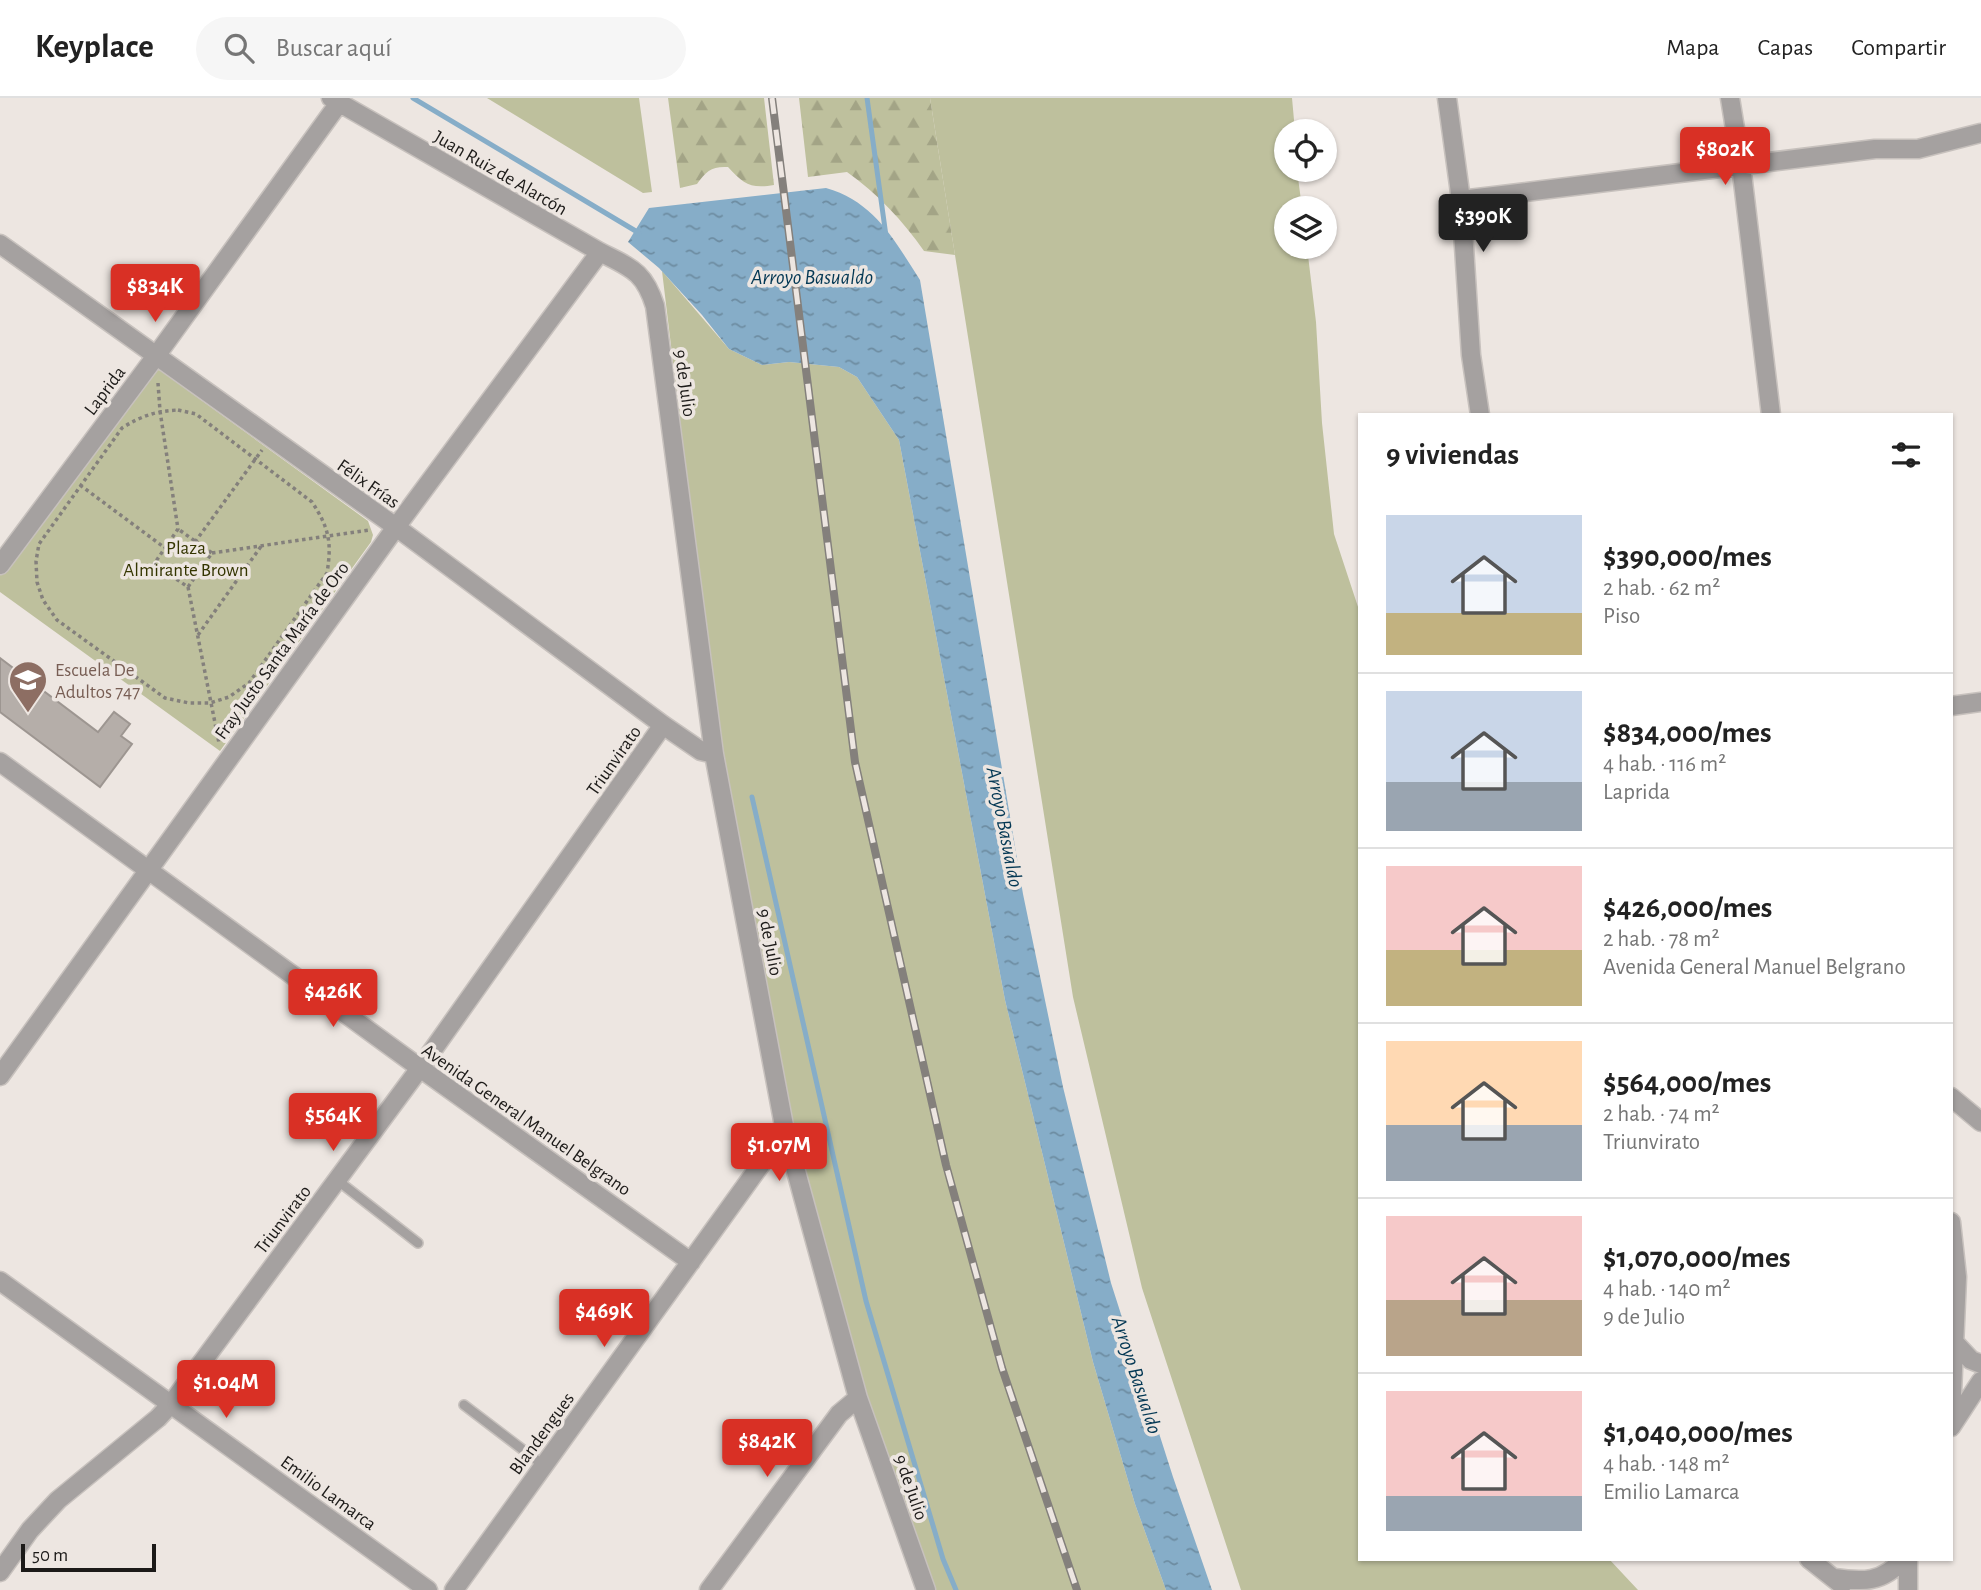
<!DOCTYPE html>
<html lang="es">
<meta charset="utf-8">
<style>
:root{--surface:#fff;--page:#f6f6f6;--text:#222;--muted:#767676;--line:#e0e0e0;--accent:#d93025}
body{margin:0;font-family:"Alegreya Sans",sans-serif;background:var(--page);color:var(--text);height:100vh;display:flex;flex-direction:column;font-size:26px;white-space:nowrap}
*{box-sizing:border-box;margin:0}
p{font-size:23px;color:var(--muted)}
.icon{flex:none;width:38px;height:38px;fill:none;stroke:currentColor;stroke-width:2;stroke-linecap:round;stroke-linejoin:round}
.map{position:relative;flex:1;overflow:hidden}
.panel{position:absolute;left:1358px;top:315px;width:595px;height:1148px;display:flex;flex-direction:column;background:var(--surface);border-radius:0px;box-shadow:0 2px 5px #0004}
.panel>*{flex:none}
.tools{position:absolute;left:1274px;top:21px;display:grid;gap:14px}
.tools a{display:grid;place-items:center;width:63px;height:63px;border-radius:50%;background:var(--surface);box-shadow:0 2px 5px #0004;font-size:35px}
.scale{position:absolute;left:21px;bottom:18px;width:135px;box-sizing:border-box;padding-left:7px;border:4px solid #1c1a18;border-top:0;font-size:19px;line-height:24px;white-space:nowrap;color:#1c1a18;-webkit-text-stroke:5px #ede6e1;paint-order:stroke}
.price{position:absolute;translate:-50% -60px;padding:0 16px;border-radius:7px;background:var(--accent);color:#fff;font-size:23px;line-height:46px;filter:drop-shadow(0 2px 4px #0008)}
.price::after{content:'';position:absolute;left:50%;top:42px;width:21px;height:16px;margin-left:-10px;background:inherit;clip-path:polygon(0 0,100% 0,50% 100%)}
.price.active{background:#222;color:#fff}
ul{padding:0;list-style:none}
li{display:flex;align-items:center;gap:21px;height:175px;padding:0 28px}
li+li{border-top:2px solid var(--line)}
li span{display:grid;place-items:center;flex:none;width:196px;height:140px;border-radius:0px;color:#555}
li>.icon{margin-inline-start:auto}
span .icon{width:84px;height:84px;fill:#fffc;stroke-width:1}
li b{font-size:30px}
h2{display:flex;justify-content:space-between;align-items:center;height:84px;padding:0 28px;font-size:30px}
header{display:flex;align-items:center;gap:42px;box-sizing:border-box;height:98px;padding:0 35px;background:var(--surface);border-bottom:2px solid var(--line)}
header strong{font-size:33px}
nav{display:flex;gap:38px;margin-inline-start:auto;font-size:24px}
.search{width:490px;height:63px;background:var(--page);display:flex;align-items:center;gap:18px;box-sizing:border-box;padding:0 24px;border-radius:38px;color:var(--muted);font-size:26px}
.map>svg:first-child{display:block}
</style>
<header>
<strong>Keyplace</strong>
<div class="search"><svg class="icon" aria-label="search" viewBox="0 0 24 24"><circle cx="10" cy="10" r="6"/><path d="M15 15l6 6"/></svg>Buscar aquí</div>
<nav><a>Mapa</a><a>Capas</a><a>Compartir</a></nav>
</header>
<div class="map">
<svg width="1981" height="1492" viewBox="0 0 1981 1492">
<defs>
<pattern id="forest-firs" width="22" height="20" patternUnits="userSpaceOnUse" patternTransform="scale(1.75)"><rect width="22" height="20" fill="#bec09d"/><path d="M5 1l3.5 6h-7zM16 11l3.5 6h-7z" fill="#a3a486"/></pattern>
<pattern id="water-ripples" width="26" height="14" patternUnits="userSpaceOnUse" patternTransform="scale(1.75)"><rect width="26" height="14" fill="#86adc8"/><path d="M2 4q2-2 4 0t4 0M15 11q2-2 4 0t4 0" fill="none" stroke="#6d8ca1"/></pattern>
</defs>
<rect width="100%" height="100%" fill="#ede6e1"/>
<path fill="#bec09d" d="M 487,0 L 639,0 L 652,94 L 643,95 Z
M 930,0 L 1292,0 L 1295,33 L 1286,33 L 1286,72 L 1297,72 L 1302,110 L 1286,110 L 1286,149 L 1307,149 L 1316,224 L 1322,325 L 1334,436 L 1360,515 L 1360,1461 L 1609,1461 L 1638,1492 L 1241,1492 L 1142,1190 L 1073,899 Z
M 662,173 L 729,251 L 762,267 L 789,264 L 839,269 L 857,279 L 899,342 L 1005,902 L 1093,1264 L 1135,1406 L 1166,1492 L 936,1492 L 861,1280 L 794,1028 L 723,678 Z
M 155,271 L 161,273 L 368,423 L 373,437 L 371,444 L 220,653 L 0,494 L 0,477 L 150,273 Z"/>
<path fill="url(#forest-firs)" d="M 668,0 L 764,0 L 774,87 C 750,91 744,86 728,69 C 712,68 706,73 697,86 L 680,90 Z
M 799,0 L 930,0 L 955,157 L 924,153 C 903,123 877,95 847,74 L 808,79 Z"/>
<path fill="url(#water-ripples)" d="M 826,90 C 875,104 894,142 920,182 L 1023,796 L 1063,989 L 1111,1185 L 1173,1379 L 1212,1492 L 1166,1492 L 1135,1406 L 1093,1264 L 1005,902 L 899,342 L 857,279 L 839,269 L 789,264 L 762,267 L 729,251 L 702,217 L 659,170 L 628,144 L 649,110 Z"/>
<g fill="none" stroke-linecap="round" stroke-linejoin="round">
<path stroke="#86adc8" stroke-width="5" d="M 413,0 L 639,135
M 867,0 L 886,138
M 752,699 L 866,1203 L 943,1461 L 956,1492"/>
</g>
<path fill="#b5aea9" stroke="#9d9691" stroke-width="2" d="M 0,560 L 98,634 L 114,614 L 130,626 L 121,638 L 132,646 L 100,689 L 0,614 Z"/>
<g fill="none" stroke-linecap="round" stroke-linejoin="round">
<defs>
<path id="lane" d="M 337,1082 L 418,1145
M 464,1307 L 543,1367"/>
<path id="street" d="M 331,0 L 600,154 C 631,170 644,173 655,208 L 714,656 L 785,1033 L 858,1300 L 926,1492
M 1447,0 L 1461,102 L 1471,257 L 1480,317
M 1730,0 L 1741,67 L 1771,317
M 1461,102 L 1875,51 L 1918,51 L 1981,35
M 0,146 L 396,429 L 663,627 L 701,653 L 714,656
M 0,467 L 156,258 L 339,5
M 1951,608 L 1981,604
M 0,664 L 420,970 L 691,1164
M 0,978 L 396,429 L 600,154
M 1951,999 L 1981,1024
M 1951,1124 L 1957,1179 L 1951,1318
M 0,1183 L 428,1492
M 1955,1245 L 1971,1262 L 1981,1266
M 1951,1329 L 1981,1283
M 1809,1461 L 1842,1487
M 0,1474 L 30,1432 L 58,1402 L 158,1320 L 171,1306 L 420,970 L 663,627
M 1834,1480 C 1862,1484 1883,1485 1903,1461
M 454,1492 L 785,1033
M 709,1492 L 839,1316 L 858,1300
M 1908,1492 L 1908,1461"/>
</defs>
<use href="#lane" stroke="#c7c1bd" stroke-width="12"/>
<use href="#street" stroke="#c7c1bd" stroke-width="21"/>
<path stroke="#84807c" stroke-width="3.5" stroke-dasharray="3.5 3.5" stroke-linecap="butt" d="M 158,285 L 160,313 L 178,431 L 154,466 L 188,489 L 212,455 L 178,431
M 178,312 L 196,316 L 312,404 C 329,430 332,444 327,475 L 249,585 L 229,599 L 210,605 L 189,605 L 165,600 L 57,522 L 43,502 L 37,484 L 36,463 L 39,446 L 122,330 C 141,318 156,313 178,312 Z
M 80,387 L 165,450
M 195,444 L 262,352
M 212,455 L 369,432
M 188,489 L 219,645
M 198,537 L 262,447"/>
<use href="#lane" stroke="#a5a1a0" stroke-width="9"/>
<use href="#street" stroke="#a5a1a0" stroke-width="18"/>
<defs>
<path id="rail" d="M 772,0 L 855,664 L 946,1067 L 1002,1270 L 1077,1492"/>
</defs>
<use href="#rail" stroke="#84807c" stroke-width="8"/>
<use href="#rail" stroke="#ede6e1" stroke-width="5" stroke-dasharray="16" stroke-linecap="butt"/>
</g>
<defs>
<symbol id="school-pin" viewBox="-11 -11 22 30"><path d="M0 17L-7.5 6A9.5 9.5 0 1 1 7.5 6Z" fill="#8d6e63" stroke="#ede6e1"/><path d="M0-5L7-2L0 1L-7-2ZM-4 1L0 2.5L4 1V4Q0 6-4 4Z" fill="#fff"/></symbol>
</defs>
<g fill-rule="evenodd">
<use href="#school-pin" x="6" y="560" width="44" height="60"/>
</g>
<g text-anchor="middle" stroke-width="7" stroke-linejoin="round" paint-order="stroke">
<g font-size="19" fill="#1c1a18" stroke="#ede6e1">
<text transform="translate(501 74) rotate(30)" y="7">Juan Ruiz de Alarcón</text>
<text transform="translate(686 285) rotate(82)" y="7">9 de Julio</text>
<text transform="translate(104 292) rotate(-53)" y="7">Laprida</text>
<text transform="translate(369 385) rotate(35)" y="7">Félix Frías</text>
<text transform="translate(281 552) rotate(-54)" y="7">Fray Justo Santa María de Oro</text>
<text transform="translate(613 662) rotate(-55)" y="7">Triunvirato</text>
<text transform="translate(771 844) rotate(79)" y="7">9 de Julio</text>
<text transform="translate(527 1021) rotate(35)" y="7">Avenida General Manuel Belgrano</text>
<text transform="translate(282 1121) rotate(-53)" y="7">Triunvirato</text>
<text transform="translate(541 1335) rotate(-54)" y="7">Blandengues</text>
<text transform="translate(912 1389) rotate(71)" y="7">9 de Julio</text>
<text transform="translate(329 1394) rotate(36)" y="7">Emilio Lamarca</text>
</g>
<g font-size="19" fill="#343500" stroke="#ede6e1">
<text x="186" y="456">Plaza<tspan x="186" dy="22">Almirante Brown</tspan></text>
</g>
<g font-size="19" fill="#785e54" stroke="#ede6e1" text-anchor="start">
<text x="55" y="578">Escuela De<tspan x="55" dy="22">Adultos 747</tspan></text>
</g>
<g font-size="21" font-style="italic" fill="#043854" stroke="#ede6e1">
<text x="812" y="186">Arroyo Basualdo</text>
<text transform="translate(1005 729) rotate(79)" y="7">Arroyo Basualdo</text>
<text transform="translate(1137 1277) rotate(72)" y="7">Arroyo Basualdo</text>
</g>
</g>
</svg>
<div class="tools">
<a><svg class="icon" aria-label="locate" viewBox="0 0 24 24"><circle cx="12" cy="12" r="6"/><path d="M12 2v4M12 18v4M2 12h4M18 12h4"/></svg></a>
<a><svg class="icon" aria-label="layers" viewBox="0 0 24 24"><path d="M12 4l9 5-9 5-9-5zM3 14l9 5 9-5"/></svg></a>
</div>
<div class="scale">50 m</div>
<b class="price" style="left:1725px;top:89px">$802K</b>
<b class="price active" style="left:1483px;top:156px">$390K</b>
<b class="price" style="left:155px;top:226px">$834K</b>
<b class="price" style="left:333px;top:931px">$426K</b>
<b class="price" style="left:333px;top:1055px">$564K</b>
<b class="price" style="left:779px;top:1085px">$1.07M</b>
<b class="price" style="left:604px;top:1251px">$469K</b>
<b class="price" style="left:226px;top:1322px">$1.04M</b>
<b class="price" style="left:767px;top:1381px">$842K</b>
<section class="panel">
<h2>9 viviendas<svg class="icon" aria-label="filters" viewBox="0 0 24 24"><path d="M4 7h16M4 17h16"/><circle cx="9" cy="7" r="2"/><circle cx="15" cy="17" r="2"/></svg></h2>
<ul>
<li><span style="background:linear-gradient(#c9d6e8 70%,#c2b280 0)"><svg class="icon" aria-label="home" viewBox="0 0 24 24"><path d="M3 11l9-7 9 7M6 9v11h12V9"/></svg></span><div><b>$390,000/mes</b><p>2 hab. · 62 m²</p><p>Piso</p></div></li>
<li><span style="background:linear-gradient(#c9d6e8 65%,#9aa5b1 0)"><svg class="icon" aria-label="home" viewBox="0 0 24 24"><path d="M3 11l9-7 9 7M6 9v11h12V9"/></svg></span><div><b>$834,000/mes</b><p>4 hab. · 116 m²</p><p>Laprida</p></div></li>
<li><span style="background:linear-gradient(#f6c9c9 60%,#c2b280 0)"><svg class="icon" aria-label="home" viewBox="0 0 24 24"><path d="M3 11l9-7 9 7M6 9v11h12V9"/></svg></span><div><b>$426,000/mes</b><p>2 hab. · 78 m²</p><p>Avenida General Manuel Belgrano</p></div></li>
<li><span style="background:linear-gradient(#ffd9b3 60%,#9aa5b1 0)"><svg class="icon" aria-label="home" viewBox="0 0 24 24"><path d="M3 11l9-7 9 7M6 9v11h12V9"/></svg></span><div><b>$564,000/mes</b><p>2 hab. · 74 m²</p><p>Triunvirato</p></div></li>
<li><span style="background:linear-gradient(#f6c9c9 60%,#b9a48a 0)"><svg class="icon" aria-label="home" viewBox="0 0 24 24"><path d="M3 11l9-7 9 7M6 9v11h12V9"/></svg></span><div><b>$1,070,000/mes</b><p>4 hab. · 140 m²</p><p>9 de Julio</p></div></li>
<li><span style="background:linear-gradient(#f6c9c9 75%,#9aa5b1 0)"><svg class="icon" aria-label="home" viewBox="0 0 24 24"><path d="M3 11l9-7 9 7M6 9v11h12V9"/></svg></span><div><b>$1,040,000/mes</b><p>4 hab. · 148 m²</p><p>Emilio Lamarca</p></div></li>
</ul>
</section>
</div>
